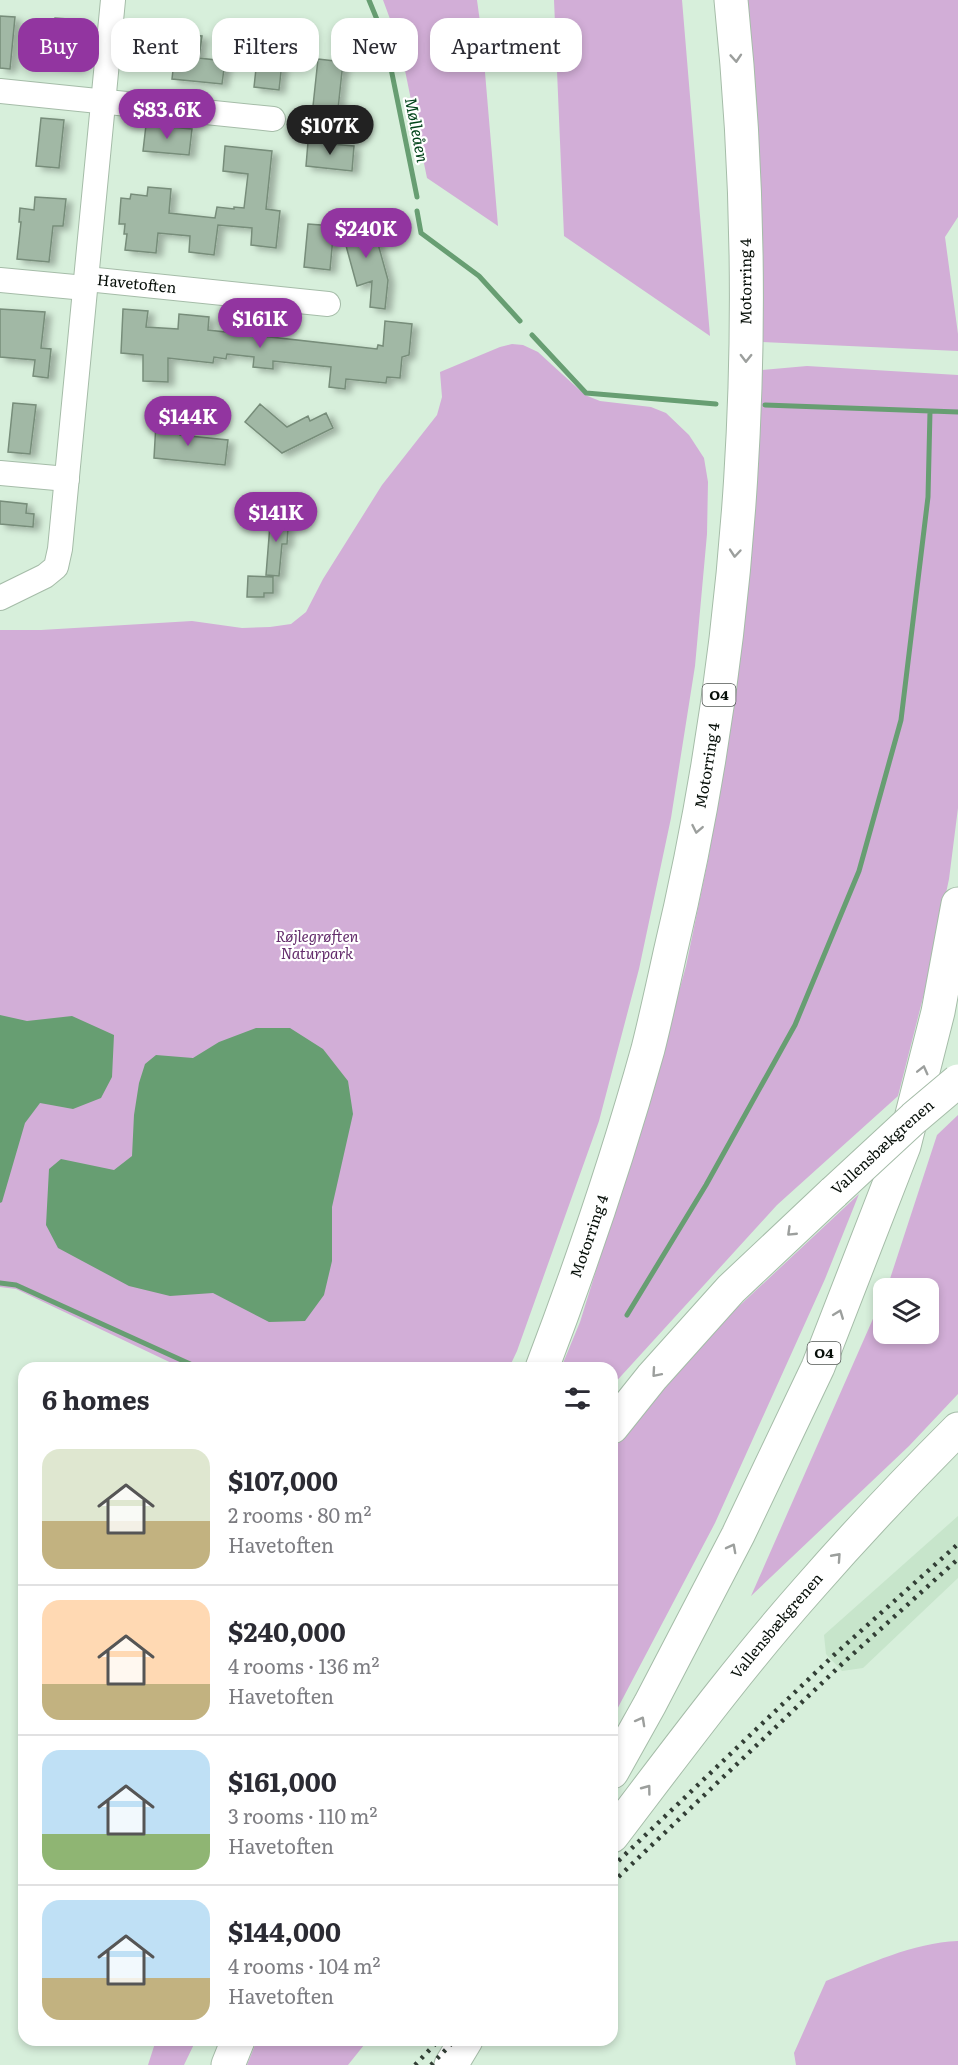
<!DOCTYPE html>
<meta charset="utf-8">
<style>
:root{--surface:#fff;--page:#f7f7f7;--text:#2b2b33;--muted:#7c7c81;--line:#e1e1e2;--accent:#9235a0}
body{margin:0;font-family:Literata,serif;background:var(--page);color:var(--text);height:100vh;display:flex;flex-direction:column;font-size:22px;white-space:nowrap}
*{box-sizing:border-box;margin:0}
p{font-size:20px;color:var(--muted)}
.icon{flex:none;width:33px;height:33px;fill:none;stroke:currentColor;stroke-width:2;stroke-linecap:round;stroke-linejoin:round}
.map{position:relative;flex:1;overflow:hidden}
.sheet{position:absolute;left:18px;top:1362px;width:600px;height:684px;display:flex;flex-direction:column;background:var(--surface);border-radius:18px;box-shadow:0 3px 9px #0003}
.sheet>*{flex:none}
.top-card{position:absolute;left:18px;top:18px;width:600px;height:54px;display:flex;gap:12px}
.tools{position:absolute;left:873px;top:1278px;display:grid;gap:12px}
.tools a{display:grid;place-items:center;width:66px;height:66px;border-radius:12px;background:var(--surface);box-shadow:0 3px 9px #0003;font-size:30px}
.price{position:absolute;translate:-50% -51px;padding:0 14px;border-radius:21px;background:var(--accent);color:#fff;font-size:20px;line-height:39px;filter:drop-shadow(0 2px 3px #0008)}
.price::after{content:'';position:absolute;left:50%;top:36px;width:18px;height:14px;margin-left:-9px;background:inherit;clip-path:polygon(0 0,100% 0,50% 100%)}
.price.current{background:#222;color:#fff}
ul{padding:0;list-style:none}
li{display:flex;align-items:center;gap:18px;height:150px;padding:0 24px}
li+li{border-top:2px solid var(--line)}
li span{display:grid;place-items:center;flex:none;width:168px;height:120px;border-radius:18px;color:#555}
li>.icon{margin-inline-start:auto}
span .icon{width:72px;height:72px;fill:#fffc;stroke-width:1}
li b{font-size:26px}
h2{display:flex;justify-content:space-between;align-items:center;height:72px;padding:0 24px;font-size:26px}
.tag{padding:0 21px;border-radius:18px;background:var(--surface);box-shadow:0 3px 9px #0003;font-size:21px;line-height:54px}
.tag.current{background:var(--accent);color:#fff}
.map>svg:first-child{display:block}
</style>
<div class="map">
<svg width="958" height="2065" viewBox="0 0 958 2065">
<defs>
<filter id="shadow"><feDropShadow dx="6" dy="3.5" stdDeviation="3" flood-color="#0004"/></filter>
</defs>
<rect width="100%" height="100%" fill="#d7efdb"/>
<path fill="#c7e5cb" d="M 958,1516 L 958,1578 L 863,1668 L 842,1671 L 826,1654 L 824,1635 Z"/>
<path fill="#d2aed7" d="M 383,0 L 477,0 L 482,37 L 498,226 L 427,178 L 400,46 Z
M 554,0 L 682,0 L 710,336 L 564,236 Z
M 747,0 L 958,0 L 958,217 L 945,237 L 958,334 L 958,351 L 762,342 L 761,210 Z
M 512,344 L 523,345 L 538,352 L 585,395 L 600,401 L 651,407 L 666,413 L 689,435 L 704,458 L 708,482 L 707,534 L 695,666 L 671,818 L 639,969 L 599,1121 L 517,1351 L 509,1368 L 182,1368 L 16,1289 L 0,1287 L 0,630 L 41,630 L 192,621 L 242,628 L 270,627 L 291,624 L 306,612 L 323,579 L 382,485 L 437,415 L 442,397 L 440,372 L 500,347 Z
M 807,366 L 958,375 L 958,808 L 949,879 L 928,978 L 898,1096 L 777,1205 L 612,1386 L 612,1368 L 561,1368 L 580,1322 L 647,1107 L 686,966 L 709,855 L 737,677 L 761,370 Z
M 958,1115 L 958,1394 L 909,1446 L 751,1596 L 883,1296 L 884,1334 L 928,1334 L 928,1288 L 887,1288 L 937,1135 Z
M 859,1194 L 825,1279 L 715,1523 L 612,1719 L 612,1446 L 660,1380 Z
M 958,1941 L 958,2065 L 796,2065 L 794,2053 L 826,1981 C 869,1964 912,1943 958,1941 Z
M 156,2040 L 196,2040 L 184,2065 L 148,2065 Z
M 257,2040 L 368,2040 L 348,2065 L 247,2065 Z"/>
<path fill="#679e72" d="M 0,1015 L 27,1021 L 72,1016 L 114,1035 L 112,1077 L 101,1098 L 73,1109 L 40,1103 L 25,1123 L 2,1202 L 0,1203 Z
M 256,1028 L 290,1028 L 323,1049 L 348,1081 L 353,1114 L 332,1207 L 332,1261 L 324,1295 L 305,1321 L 269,1322 L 213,1293 L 170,1296 L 129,1286 L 58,1248 L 46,1225 L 49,1169 L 61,1159 L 114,1170 L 132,1156 L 134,1115 L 139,1083 L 145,1064 L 156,1055 L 193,1058 L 219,1042 Z"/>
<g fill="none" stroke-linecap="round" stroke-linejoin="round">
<path stroke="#679e72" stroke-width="5" d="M 369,0 L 385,39 L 417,197
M 417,211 L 421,233 L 479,276 L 520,321
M 532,335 L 586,393 L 716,404
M 765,405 L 958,412
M 0,1283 L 16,1285 L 199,1368
M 627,1315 L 706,1185 L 795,1025 L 859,871 L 901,720 L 928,497 L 930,411"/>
</g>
<path fill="#a1b8a5" stroke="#778d7a" stroke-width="1.5" filter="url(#shadow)" d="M 0,16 L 15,17 L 10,69 L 0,68 Z
M 55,18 L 82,20 L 77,67 L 51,64 Z
M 177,34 L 202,36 L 199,58 L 225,61 L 222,84 L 172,79 Z
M 259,41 L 284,44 L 279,90 L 254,87 Z
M 318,59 L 343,62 L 338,109 L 313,106 Z
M 41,118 L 64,120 L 59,168 L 36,166 Z
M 146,125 L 192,129 L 189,155 L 143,151 Z
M 308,142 L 354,146 L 352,171 L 306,166 Z
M 225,146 L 272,151 L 266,209 L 280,211 L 276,248 L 251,245 L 252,228 L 218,225 L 214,255 L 189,252 L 190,236 L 158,233 L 156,253 L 125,250 L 127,234 L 124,234 L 125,224 L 119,224 L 121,198 L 130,199 L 131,194 L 147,196 L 148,187 L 171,189 L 169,213 L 215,218 L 217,207 L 234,209 L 234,207 L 244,208 L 248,174 L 223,171 Z
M 35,197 L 66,199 L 63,226 L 53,226 L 49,262 L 17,259 L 21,222 L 19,222 L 20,208 L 34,210 Z
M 339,220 L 372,222 L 388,280 L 385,309 L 370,307 L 372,281 L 357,286 Z
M 308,224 L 334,226 L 330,270 L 304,267 Z
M 0,309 L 45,312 L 41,348 L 51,349 L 48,378 L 33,376 L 35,360 L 0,357 Z
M 123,309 L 148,311 L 146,327 L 178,329 L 179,314 L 209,317 L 208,330 L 377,349 L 378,345 L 383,346 L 385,321 L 412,324 L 409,355 L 402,357 L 400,378 L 387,377 L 386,383 L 346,379 L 345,389 L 329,387 L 331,367 L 273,361 L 273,369 L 253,367 L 254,357 L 227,354 L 226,359 L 214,357 L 213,363 L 168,358 L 168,382 L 143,381 L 143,355 L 121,353 Z
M 13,403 L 36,405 L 30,454 L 8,452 Z
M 260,404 L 287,427 L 308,416 L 310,421 L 326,413 L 333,428 L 282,453 L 245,422 Z
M 156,423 L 181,426 L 180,435 L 228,440 L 225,465 L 154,458 Z
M 0,501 L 27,504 L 26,513 L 34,514 L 33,527 L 0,524 Z
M 271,512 L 285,513 L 284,528 L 288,529 L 287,544 L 282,544 L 279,576 L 266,575 Z
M 248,576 L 273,577 L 273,593 L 264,593 L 264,597 L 247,597 Z"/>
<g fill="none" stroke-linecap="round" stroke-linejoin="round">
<defs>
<g id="minor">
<path d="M 0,91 L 273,119"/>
<path id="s1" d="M 87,279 L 328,304"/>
<path d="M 0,280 L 85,288"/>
<path d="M 0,473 L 67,479"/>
<path d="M 0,598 L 45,576 L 56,567 L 60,549 L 113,0"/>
</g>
<g id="highway">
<path id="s2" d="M 542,1368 C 582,1263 618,1157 648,1049 C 656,1017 663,985 670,953 C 744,642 764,319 731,0"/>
<path d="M 612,1427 L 652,1377 L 731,1289 L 834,1192"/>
<path d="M 612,1772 L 650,1704 L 738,1535 L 818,1367 L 904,1146 L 938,1012 L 958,904"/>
<path id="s3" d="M 612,1836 C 676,1752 738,1668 808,1589 C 856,1534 906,1481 958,1429"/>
<path d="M 228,2065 L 238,2040"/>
<path d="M 451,2065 L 466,2040"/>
</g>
</defs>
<use href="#minor" stroke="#a5bca8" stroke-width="26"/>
<use href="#highway" stroke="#a5bca8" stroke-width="35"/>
<use href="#minor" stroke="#fff" stroke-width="24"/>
<use href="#highway" stroke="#fff" stroke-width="33"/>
<path stroke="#323e35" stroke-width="4.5" stroke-dasharray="3 6" stroke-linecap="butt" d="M 612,1867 L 834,1655 L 958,1544
M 612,1883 L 842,1664 L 958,1559
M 415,2065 L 439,2040
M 431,2065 L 455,2040"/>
<defs>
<g id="highway-bridge">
<path id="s4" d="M 834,1192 L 914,1118 L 958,1081"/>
</g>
</defs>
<use href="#highway-bridge" stroke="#a5bca8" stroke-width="35" stroke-linecap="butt"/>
<use href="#highway-bridge" stroke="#fff" stroke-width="33"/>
</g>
<defs><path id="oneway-chevron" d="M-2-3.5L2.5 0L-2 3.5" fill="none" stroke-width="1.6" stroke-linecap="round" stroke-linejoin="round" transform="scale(1.5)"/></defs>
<g stroke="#9c9f9d">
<use href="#oneway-chevron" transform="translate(736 58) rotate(86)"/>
<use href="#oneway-chevron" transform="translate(746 358) rotate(91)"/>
<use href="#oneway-chevron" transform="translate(735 553) rotate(95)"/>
<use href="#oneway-chevron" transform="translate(697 829) rotate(101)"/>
<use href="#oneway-chevron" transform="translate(923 1070) rotate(-76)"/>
<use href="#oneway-chevron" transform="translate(791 1232) rotate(136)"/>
<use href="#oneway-chevron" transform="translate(839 1314) rotate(-69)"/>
<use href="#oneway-chevron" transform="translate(656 1373) rotate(131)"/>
<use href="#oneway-chevron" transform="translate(732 1548) rotate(-62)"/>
<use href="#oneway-chevron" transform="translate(837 1557) rotate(-48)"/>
<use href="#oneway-chevron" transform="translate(641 1721) rotate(-61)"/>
<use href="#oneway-chevron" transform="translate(647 1789) rotate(-53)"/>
</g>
<g text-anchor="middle" stroke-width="4.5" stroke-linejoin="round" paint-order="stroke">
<g fill="#fff" stroke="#515753" stroke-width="1.5">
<rect x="702.5" y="684" width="33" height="22" rx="4.5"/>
<rect x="807.5" y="1342" width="33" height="22" rx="4.5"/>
</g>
<g font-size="14" font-weight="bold" fill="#070f09">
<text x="719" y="700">O4</text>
<text x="824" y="1358">O4</text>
</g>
<g font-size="15" fill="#070f09" stroke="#fff">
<text dy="5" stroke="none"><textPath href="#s2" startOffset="1112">Motorring 4</textPath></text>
<text dy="5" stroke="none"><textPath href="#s1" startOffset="50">Havetoften</textPath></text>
<text dy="5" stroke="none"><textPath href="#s2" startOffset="626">Motorring 4</textPath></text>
<text dy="5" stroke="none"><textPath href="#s4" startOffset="66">Vallensbækgrenen</textPath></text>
<text dy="5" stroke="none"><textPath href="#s2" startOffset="140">Motorring 4</textPath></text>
<text dy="5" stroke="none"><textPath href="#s3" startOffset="267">Vallensbækgrenen</textPath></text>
</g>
<g font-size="15" font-style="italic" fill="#632c6b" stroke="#fff">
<text x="317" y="942">Røjlegrøften<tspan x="317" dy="17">Naturpark</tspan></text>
</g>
<g font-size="16" font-style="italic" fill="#004319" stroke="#fff">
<text transform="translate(417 130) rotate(79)" y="6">Mølleåen</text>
</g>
</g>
</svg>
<div class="tools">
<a><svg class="icon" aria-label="layers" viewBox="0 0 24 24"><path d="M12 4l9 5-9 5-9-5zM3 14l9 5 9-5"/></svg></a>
</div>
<b class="price" style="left:167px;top:140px">$83.6K</b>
<b class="price current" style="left:330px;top:156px">$107K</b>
<b class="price" style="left:366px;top:259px">$240K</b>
<b class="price" style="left:260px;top:349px">$161K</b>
<b class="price" style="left:188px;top:447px">$144K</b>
<b class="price" style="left:276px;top:543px">$141K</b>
<div class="top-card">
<a class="tag current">Buy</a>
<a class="tag">Rent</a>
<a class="tag">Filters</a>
<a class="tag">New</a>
<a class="tag">Apartment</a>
</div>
<section class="sheet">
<h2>6 homes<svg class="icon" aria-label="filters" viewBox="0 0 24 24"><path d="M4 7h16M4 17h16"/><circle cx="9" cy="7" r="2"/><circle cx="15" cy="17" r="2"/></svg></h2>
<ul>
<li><span style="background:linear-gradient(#dfe7d0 60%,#c2b280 0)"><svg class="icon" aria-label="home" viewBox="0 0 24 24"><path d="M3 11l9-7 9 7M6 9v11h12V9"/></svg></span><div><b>$107,000</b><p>2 rooms · 80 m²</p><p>Havetoften</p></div></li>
<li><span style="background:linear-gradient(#ffd9b3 70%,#c2b280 0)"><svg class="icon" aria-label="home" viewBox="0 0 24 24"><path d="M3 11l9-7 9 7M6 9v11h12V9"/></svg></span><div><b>$240,000</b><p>4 rooms · 136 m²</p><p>Havetoften</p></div></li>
<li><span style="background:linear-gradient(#bfe0f5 70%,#8fb573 0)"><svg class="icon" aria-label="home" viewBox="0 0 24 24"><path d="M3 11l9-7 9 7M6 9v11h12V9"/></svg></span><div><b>$161,000</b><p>3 rooms · 110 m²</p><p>Havetoften</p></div></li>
<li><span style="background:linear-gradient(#bfe0f5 65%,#c2b280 0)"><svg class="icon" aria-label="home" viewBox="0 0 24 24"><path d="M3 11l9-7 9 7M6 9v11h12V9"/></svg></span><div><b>$144,000</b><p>4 rooms · 104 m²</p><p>Havetoften</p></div></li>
</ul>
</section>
</div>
